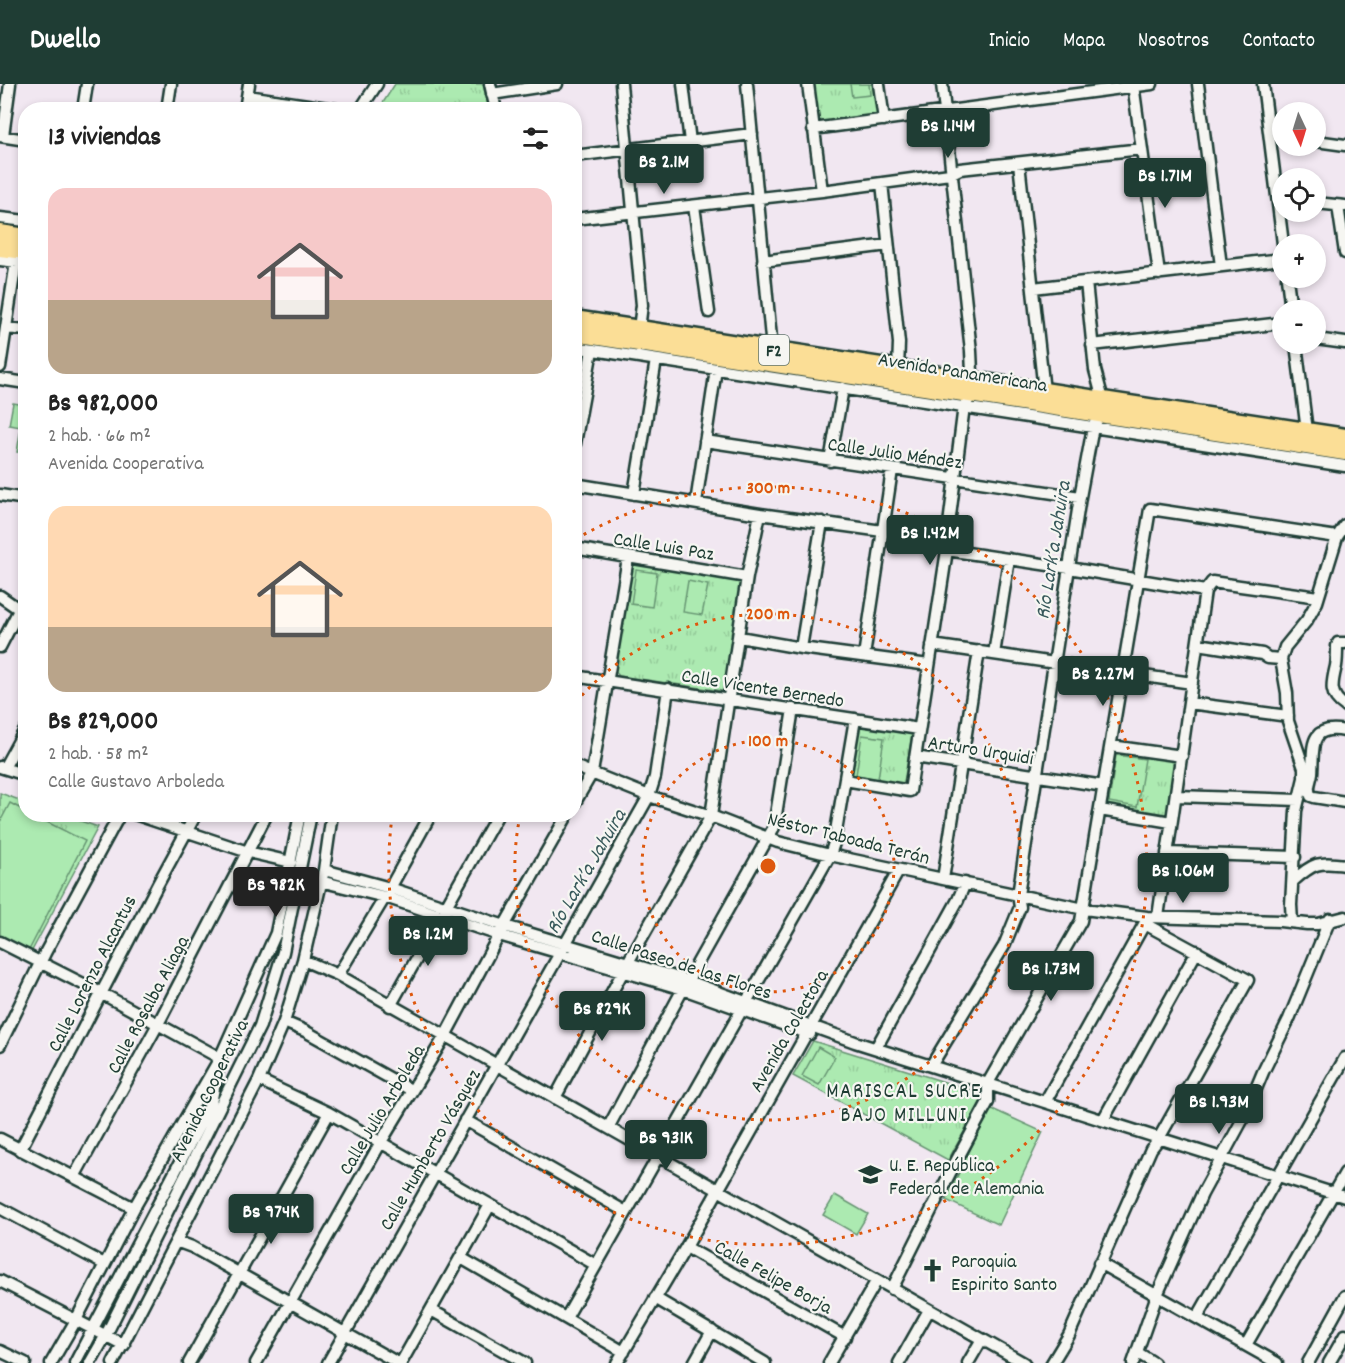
<!DOCTYPE html>
<html lang="es">
<meta charset="utf-8">
<style>
:root{--surface:#fff;--page:#f2f2f2;--text:#222;--muted:#767676;--accent:#1f3d34}
body{margin:0;font-family:Dekko,sans-serif;background:var(--page);color:var(--text);height:100vh;display:flex;flex-direction:column;font-size:22px;white-space:nowrap}
*{box-sizing:border-box;margin:0}
p{font-size:20px;color:var(--muted)}
.icon{flex:none;width:33px;height:33px;fill:none;stroke:currentColor;stroke-width:2;stroke-linecap:round;stroke-linejoin:round}
.map{position:relative;flex:1;overflow:hidden}
.sheet{position:absolute;left:18px;top:18px;width:564px;height:720px;display:flex;flex-direction:column;background:var(--surface);border-radius:24px;box-shadow:0 3px 9px #0003}
.sheet>*{flex:none}
.needle{width:39px;rotate:176deg}
.controls{position:absolute;left:1272px;top:18px;display:grid;gap:12px}
.controls a{display:grid;place-items:center;width:54px;height:54px;border-radius:50%;background:var(--surface);box-shadow:0 3px 9px #0003;font-size:30px}
.price{position:absolute;translate:-50% -51px;padding:0 14px;border-radius:6px;background:var(--accent);color:#fff;font-size:20px;line-height:39px;filter:drop-shadow(0 2px 3px #0008)}
.price::after{content:'';position:absolute;left:50%;top:36px;width:18px;height:14px;margin-left:-9px;background:inherit;clip-path:polygon(0 0,100% 0,50% 100%)}
.price.on{background:#222;color:#fff}
ul{padding:0;list-style:none}
li{display:grid;align-content:center;gap:12px;height:318px;padding:0 30px}
li span{display:grid;place-items:center;height:186px;border-radius:18px;color:#555}
li>.icon{margin-inline-start:auto}
span .icon{width:108px;height:108px;fill:#fffc;stroke-width:1}
li b{font-size:26px}
h2{display:flex;justify-content:space-between;align-items:center;height:72px;padding:0 30px;font-size:26px}
header{display:flex;align-items:center;gap:36px;box-sizing:border-box;height:84px;padding:0 30px;background:var(--accent);color:#fff}
header strong{font-size:28px}
nav{display:flex;gap:33px;margin-inline-start:auto;font-size:21px}
.map>svg:first-child{display:block}
</style>
<header>
<strong>Dwello</strong>
<nav><a>Inicio</a><a>Mapa</a><a>Nosotros</a><a>Contacto</a></nav>
</header>
<div class="map">
<svg width="1345" height="1279" viewBox="0 0 1345 1279">
<defs>
<pattern id="grass-tufts" width="24" height="20" patternUnits="userSpaceOnUse" patternTransform="scale(1.5)"><rect width="24" height="20" fill="#aceab1"/><path d="M3 7l-1-3M5 7V3M7 7l1-3M15 17l-1-3M17 17v-4M19 17l1-3" fill="none" stroke="#94ca99"/></pattern>
</defs>
<rect width="100%" height="100%" fill="#f1e7f1"/>
<filter id="ink" filterUnits="userSpaceOnUse"><feTurbulence type="fractalNoise" baseFrequency=".0167" numOctaves="2"/><feDisplacementMap in="SourceGraphic" scale="12" xChannelSelector="R" yChannelSelector="G"/><feConvolveMatrix kernelMatrix="1 2 1 2 8 2 1 2 1" color-interpolation-filters="sRGB"/></filter>
<g filter="url(#ink)">
<path fill="url(#grass-tufts)" stroke="#669472" stroke-width="1.5" d="M 395,0 L 483,0 L 489,25 L 379,25 Z
M 812,0 L 876,0 L 881,32 L 818,41 Z
M 636,480 L 738,495 L 742,501 L 726,603 L 722,607 L 619,592 L 615,587 L 631,482 Z
M 861,642 L 910,649 L 912,651 L 904,698 L 902,700 L 854,693 L 852,689 L 859,643 Z
M 1115,667 L 1174,675 L 1176,677 L 1168,732 L 1165,734 L 1105,722 L 1113,668 Z
M 0,709 L 25,718 L 26,730 L 63,731 L 98,743 L 27,876 L 0,861 Z
M 813,957 L 980,1009 L 983,1012 L 982,1016 L 948,1076 L 793,992 Z"/>
<path fill="#aceab1" stroke="#669472" stroke-width="1.5" d="M 850,0 L 869,0 L 870,11 L 852,13 Z
M 13,319 L 25,321 L 25,369 L 17,368 L 21,343 L 9,341 Z
M 636,486 L 657,489 L 652,523 L 631,520 Z
M 688,497 L 708,501 L 702,531 L 683,528 Z
M 862,651 L 884,654 L 878,695 L 856,691 Z
M 1116,671 L 1145,675 L 1137,723 L 1109,718 Z
M 10,719 L 25,727 L 26,730 L 33,731 L 85,757 L 27,870 L 0,857 L 0,738 Z
M 818,963 L 835,973 L 819,1001 L 802,992 Z
M 990,1024 L 1043,1048 L 999,1141 L 946,1116 Z
M 835,1111 L 868,1130 L 856,1150 L 823,1131 Z"/>
<g fill="none" stroke-linecap="round" stroke-linejoin="round">
<path stroke="#6b91a9" stroke-width="2" d="M 1053,553 L 1063,488
M 922,595 L 923,583"/>
<defs>
<path id="minor" d="M 490,0 L 496,26
M 621,0 L 642,221 L 639,245
M 683,0 L 690,58
M 747,0 L 772,265
M 808,0 L 822,107
M 879,0 L 884,36
M 1133,0 L 1159,190
M 1198,0 L 1221,182
M 1263,0 L 1283,160
M 492,10 L 557,0
M 247,12 L 341,26
M 83,26 L 87,0
M 167,26 L 171,0
M 245,26 L 249,0
M 360,26 L 377,0
M 813,45 L 1152,0
M 0,52 L 26,56
M 3,52 L 10,0
M 1316,57 L 1345,61
M 574,72 L 752,50
M 1019,79 L 1044,307
M 882,99 L 899,259 L 898,285
M 1316,119 L 1345,122
M 694,122 L 709,228
M 1338,122 L 1345,169
M 0,134 L 26,137
M 574,135 L 822,107 L 950,90 L 960,85 L 1142,65
M 0,176 L 26,179
M 763,177 L 888,161
M 1287,194 L 1291,226
M 1033,204 L 1282,175
M 6,244 L 26,246
M 1316,255 L 1345,259
M 1296,260 L 1307,347
M 1092,261 L 1282,239
M 574,263 L 1345,382
M 0,283 L 16,178
M 0,295 L 26,299
M 705,357 L 1080,413
M 574,365 L 592,266
M 830,377 L 843,304
M 574,400 L 760,430 L 947,456
M 634,410 L 656,276
M 0,411 L 26,415
M 696,419 L 716,285
M 574,464 L 747,493
M 947,466 L 1069,484 L 1205,507
M 0,512 L 26,530
M 739,553 L 801,564 L 929,581
M 1345,559 L 1338,559 L 1337,562 C 1337,569 1337,576 1336,582 C 1332,599 1328,611 1345,622
M 1198,560 L 1262,570 L 1268,574 L 1281,575
M 932,561 L 1192,599
M 0,563 L 19,526
M 801,564 L 822,438
M 994,570 L 1009,475
M 864,572 L 892,386
M 574,592 L 919,645
M 1189,619 L 1288,632
M 1345,647 C 1307,640 1314,665 1312,689 C 1311,697 1306,704 1311,712 L 1314,713 L 1345,718
M 1111,662 L 1182,672
M 915,673 L 1104,702
M 574,682 L 649,712 L 711,732 L 778,758 L 830,771 L 1084,825 L 1147,833 L 1280,837 L 1307,840 L 1318,840 L 1345,833
M 0,683 L 26,691
M 4,684 L 26,644
M 845,696 L 910,707 L 947,466 L 947,456 L 964,322 L 973,310 L 971,267 L 942,0
M 1176,712 L 1298,716
M 574,720 L 592,689 L 628,474
M 1100,726 L 1171,738
M 134,730 L 248,768 L 291,778
M 1167,769 L 1295,773
M 324,786 L 390,804 L 505,842 L 688,897 L 855,958 L 1345,1113
M 943,795 L 979,567
M 320,797 L 385,813 L 499,851 L 683,905 L 810,950
M 1293,797 C 1313,779 1319,777 1345,781
M 1158,833 L 1205,507 L 1212,498 L 1318,513
M 1292,838 L 1291,821 L 1296,727 L 1304,694 L 1304,684 L 1288,637 L 1287,609 L 1281,575 L 1285,563 L 1307,536 L 1317,518 L 1337,453 L 1345,441
M 0,858 L 101,909 L 220,974 L 211,1019 L 75,1279
M 303,876 L 338,891 L 1024,1279
M 338,891 L 385,813 L 431,730
M 390,922 L 498,730
M 284,938 L 305,947 L 411,1006
M 0,961 L 45,869 L 120,730
M 876,964 L 958,816 L 965,799
M 931,982 L 1004,862 L 1020,823 L 1018,811 L 1080,413 L 1093,343 L 1101,330 L 1103,316 L 1095,286 L 1086,198
M 259,996 L 329,1029 L 596,1181
M 555,1014 L 627,880 L 711,732 L 747,493 L 760,430
M 1045,1018 L 1147,835
M 465,1036 L 626,1128
M 1103,1036 L 1197,867
M 609,1042 L 683,905 L 774,743 L 793,625
M 0,1055 L 134,1124
M 20,1066 L 158,800 L 196,730
M 74,1093 L 158,940 L 267,730
M 0,1124 L 104,1180
M 176,1157 L 192,1163 L 398,1279
M 686,1163 L 845,1253
M 461,1174 L 624,1268
M 1099,1179 L 1277,1279
M 0,1197 L 124,1261
M 892,1205 L 953,1083 L 988,1018 L 988,999 L 1081,837 L 1150,425 L 1337,453
M 655,1214 L 765,1279
M 431,1226 L 525,1279
M 566,1234 L 830,771 L 834,759 L 855,635
M 1197,1234 L 1345,974
M 1246,1261 L 1345,1089
M 0,1267 L 25,1279
M 1138,1269 L 1154,1279
M 51,1279 L 76,1236 L 134,1124 L 220,974 L 276,849 L 300,730
M 90,1279 L 106,1251 L 260,942 L 283,868 L 311,730
M 113,1279 L 259,996 L 284,938 L 303,876 L 324,786 L 332,730
M 189,1279 L 329,1029
M 256,1279 L 381,1058 L 445,952 L 499,851 L 568,730
M 328,1279 L 649,712 L 655,693 L 668,605
M 401,1279 L 490,1121
M 617,1279 L 686,1163 L 899,786
M 694,1279 L 712,1247
M 829,1279 L 877,1196
M 899,1279 L 929,1226
M 968,1279 L 982,1255
M 1052,1279 L 1069,1251 L 1151,1065 L 1158,1056 L 1248,896 L 1145,840
M 1133,1279 L 1157,1211 L 1202,1110 L 1245,1031 L 1263,988 L 1289,935 L 1330,835
M 1308,1279 L 1345,1212
M 1329,1279 L 1345,1251"/>
<path id="highway" d="M 0,149 L 26,153
M 0,164 L 26,167
M 574,235 L 1345,353
M 574,249 L 1345,368"/>
</defs>
<use href="#minor" stroke="#1f3d34" stroke-width="15"/>
<use href="#highway" stroke="#1f3d34" stroke-width="21"/>
<use href="#minor" stroke="#f6f6f2" stroke-width="10"/>
<use href="#highway" stroke="#fbde96" stroke-width="16"/>
</g>
</g>
<g fill="none" stroke="#de580e" stroke-width="3" stroke-dasharray="3 6">
<circle cx="768" cy="782" r="126"/>
<path d="M576 618A253 253 0 1 1 520 732"/>
<path d="M576 455A379 379 0 1 1 392 733"/>
</g>
<defs>
<symbol id="school-bare" viewBox="-9 -9 18 18"><path d="M0-5L7-2L0 1L-7-2ZM-4 1L0 2.5L4 1V4Q0 6-4 4Z" fill="#1f3d34" stroke="#f6f6f2" stroke-width="2.5" paint-order="stroke"/></symbol>
<symbol id="church-bare" viewBox="-9 -9 18 18"><path d="M-1.2-6h2.4v3.5h3.3v2.4h-3.3V6h-2.4V-.1h-3.3v-2.4h3.3Z" fill="#1f3d34" stroke="#f6f6f2" stroke-width="2.5" paint-order="stroke"/></symbol>
</defs>
<g fill-rule="evenodd">
<use href="#school-bare" x="854" y="1074" width="33" height="33"/>
<use href="#church-bare" x="916" y="1170" width="33" height="33"/>
</g>
<g text-anchor="middle" stroke-width="4.5" stroke-linejoin="round" paint-order="stroke">
<rect fill="#f6f6f2" stroke="#60746d" stroke-width="1.5" x="759" y="251" width="30" height="30" rx="4.5"/>
<g font-size="18" font-weight="bold" fill="#1f3d34">
<text x="774" y="272">F2</text>
</g>
<g font-size="20" fill="#1f3d34" stroke="#f6f6f2">
<text transform="translate(963 287) rotate(9)" y="7">Avenida Panamericana</text>
<text transform="translate(895 368) rotate(8)" y="7">Calle Julio Méndez</text>
<text transform="translate(664 461) rotate(9)" y="7">Calle Luis Paz</text>
<text transform="translate(763 603) rotate(9)" y="7">Calle Vicente Bernedo</text>
<text transform="translate(981 665) rotate(9)" y="7">Arturo Urquidi</text>
<text transform="translate(849 753) rotate(14)" y="7">Néstor Taboada Terán</text>
<text transform="translate(682 879) rotate(18)" y="7">Calle Paseo de las Flores</text>
<text transform="translate(91 889) rotate(-63)" y="7">Calle Lorenzo Alcantus</text>
<text transform="translate(147 920) rotate(-62)" y="7">Calle Rosalba Aliaga</text>
<text transform="translate(788 946) rotate(-60)" y="7">Avenida Colectora</text>
<text transform="translate(208 1006) rotate(-64)" y="7">Avenida Cooperativa</text>
<text transform="translate(381 1025) rotate(-59)" y="7">Calle Julio Arboleda</text>
<text transform="translate(429 1065) rotate(-60)" y="7">Calle Humberto Vásquez</text>
<text transform="translate(774 1192) rotate(29)" y="7">Calle Felipe Borja</text>
</g>
<g font-size="20" fill="#1f3d34" stroke="#f6f6f2" text-anchor="start">
<text x="889" y="1087">U. E. República<tspan x="889" dy="23">Federal de Alemania</tspan></text>
<text x="951" y="1183">Paroquia<tspan x="951" dy="23">Espirito Santo</tspan></text>
</g>
<g font-size="21" font-style="italic" fill="#38595b" stroke="#f6f6f2">
<text transform="translate(1052 466) rotate(-81)" y="7">Río Lark’a Jahuira</text>
<text transform="translate(585 787) rotate(-60)" y="7">Río Lark’a Jahuira</text>
</g>
<g font-size="21" letter-spacing="1.5" fill="#1f3d34" stroke="#f6f6f2">
<text x="904" y="1013">MARISCAL SUCRE<tspan x="904" dy="24">BAJO MILLUNI</tspan></text>
</g>
</g>
<circle cx="768" cy="782" r="9" fill="#de580e" stroke="#f6f6f2" stroke-width="3"/>
<g font-size="18" text-anchor="middle" font-weight="bold" fill="#de580e" stroke="#f6f6f2" stroke-width="4.5" stroke-linejoin="round" paint-order="stroke">
<text x="768" y="409">300 m</text>
<text x="768" y="535">200 m</text>
<text x="768" y="662">100 m</text>
</g>
</svg>
<div class="controls">
<a><svg class="needle" viewBox="-14 -14 28 28"><path d="M0-13l5 13h-10z" fill="#e53935"/><path d="M0 13l5-13h-10z" fill="#767676"/></svg></a>
<a><svg class="icon" aria-label="locate" viewBox="0 0 24 24"><circle cx="12" cy="12" r="6"/><path d="M12 2v4M12 18v4M2 12h4M18 12h4"/></svg></a>
<a>+</a>
<a>−</a>
</div>
<b class="price" style="left:948px;top:75px">Bs 1.14M</b>
<b class="price" style="left:664px;top:111px">Bs 2.1M</b>
<b class="price" style="left:1165px;top:125px">Bs 1.71M</b>
<b class="price" style="left:930px;top:482px">Bs 1.42M</b>
<b class="price" style="left:1103px;top:623px">Bs 2.27M</b>
<b class="price" style="left:1183px;top:820px">Bs 1.06M</b>
<b class="price on" style="left:276px;top:834px">Bs 982K</b>
<b class="price" style="left:428px;top:883px">Bs 1.2M</b>
<b class="price" style="left:1051px;top:918px">Bs 1.73M</b>
<b class="price" style="left:602px;top:958px">Bs 829K</b>
<b class="price" style="left:1219px;top:1051px">Bs 1.93M</b>
<b class="price" style="left:666px;top:1087px">Bs 931K</b>
<b class="price" style="left:271px;top:1161px">Bs 974K</b>
<section class="sheet">
<h2>13 viviendas<svg class="icon" aria-label="filters" viewBox="0 0 24 24"><path d="M4 7h16M4 17h16"/><circle cx="9" cy="7" r="2"/><circle cx="15" cy="17" r="2"/></svg></h2>
<ul>
<li><span style="background:linear-gradient(#f6c9c9 60%,#b9a48a 0)"><svg class="icon" aria-label="home" viewBox="0 0 24 24"><path d="M3 11l9-7 9 7M6 9v11h12V9"/></svg></span><div><b>Bs 982,000</b><p>2 hab. · 66 m²</p><p>Avenida Cooperativa</p></div></li>
<li><span style="background:linear-gradient(#ffd9b3 65%,#b9a48a 0)"><svg class="icon" aria-label="home" viewBox="0 0 24 24"><path d="M3 11l9-7 9 7M6 9v11h12V9"/></svg></span><div><b>Bs 829,000</b><p>2 hab. · 58 m²</p><p>Calle Gustavo Arboleda</p></div></li>
</ul>
</section>
</div>
